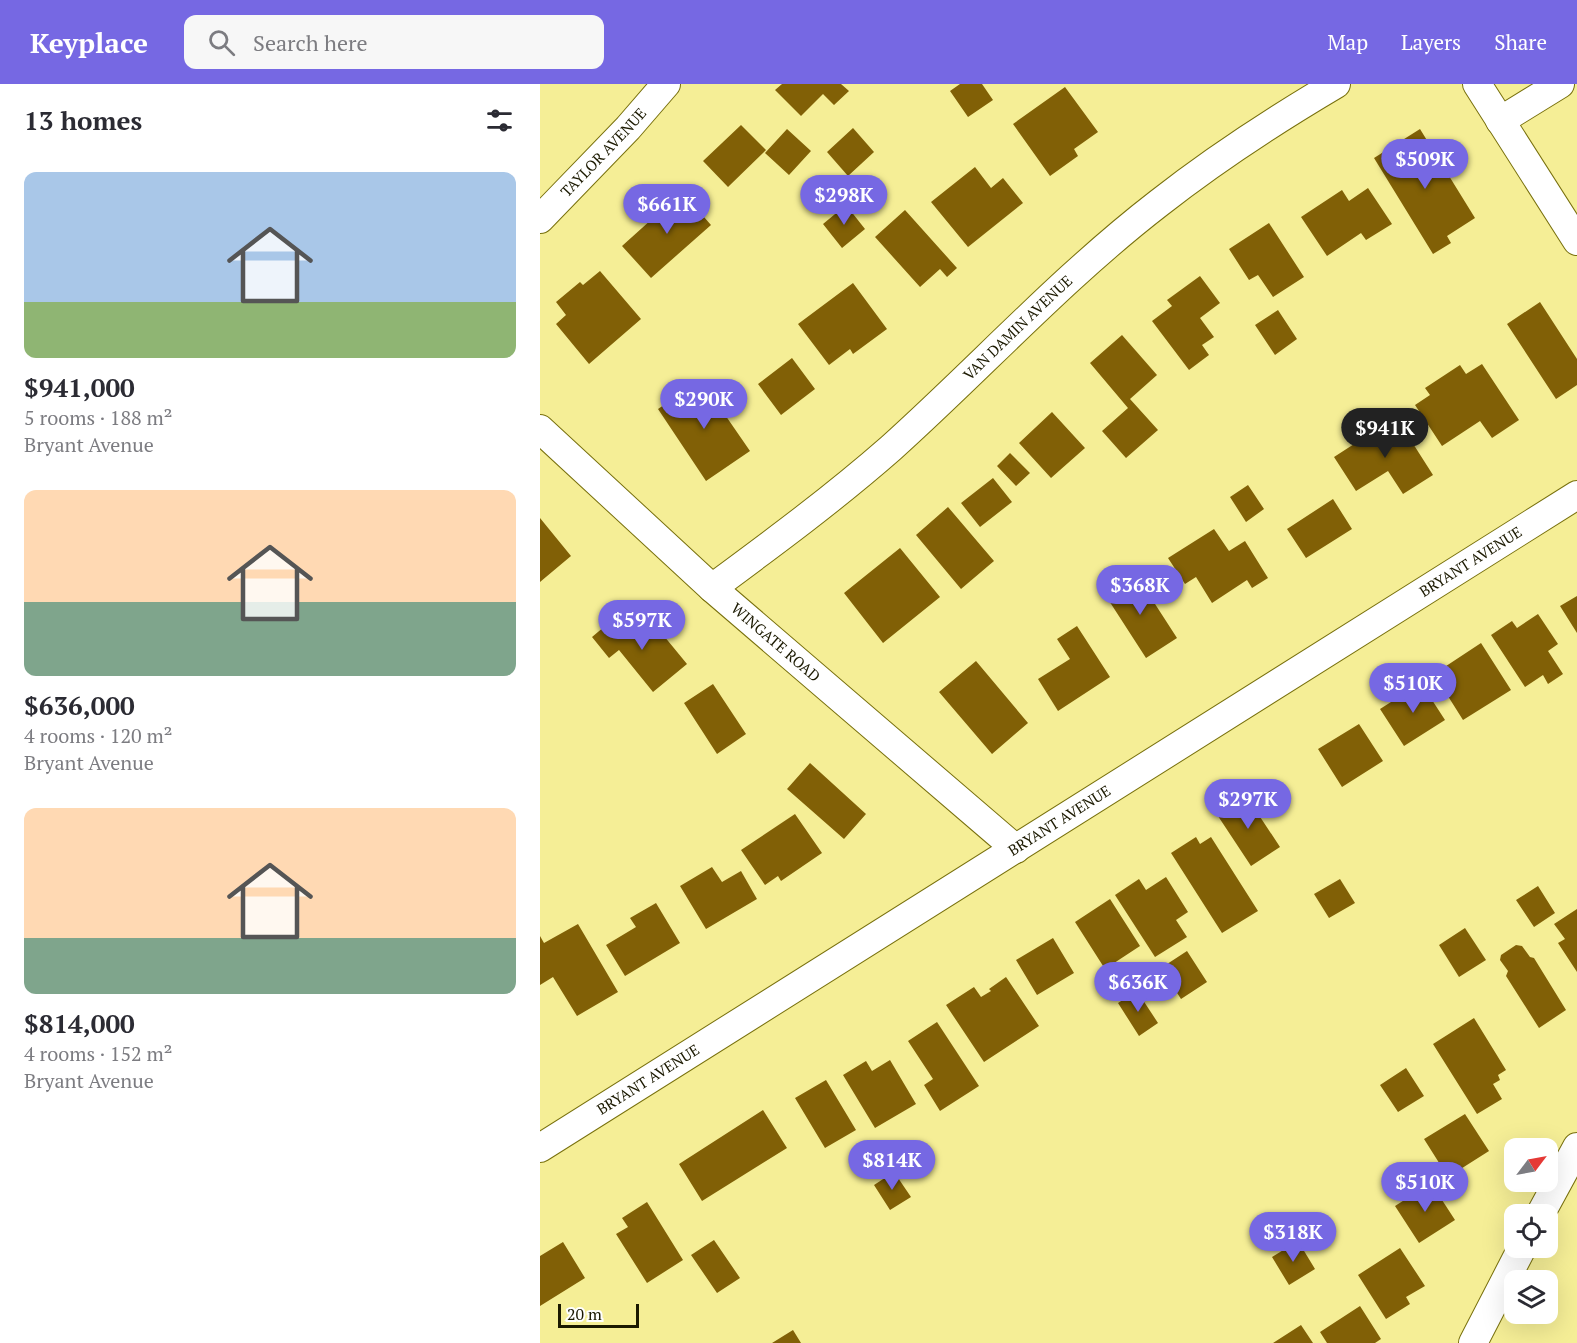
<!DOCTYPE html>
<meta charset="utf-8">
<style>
:root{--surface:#fff;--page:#f7f7f7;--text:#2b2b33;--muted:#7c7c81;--accent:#7668e3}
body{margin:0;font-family:"PT Serif",serif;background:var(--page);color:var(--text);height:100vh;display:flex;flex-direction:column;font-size:22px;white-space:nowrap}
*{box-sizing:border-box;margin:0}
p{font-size:20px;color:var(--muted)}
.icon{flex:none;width:33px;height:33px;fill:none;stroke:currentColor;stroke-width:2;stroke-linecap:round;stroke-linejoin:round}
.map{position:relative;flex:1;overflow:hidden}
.side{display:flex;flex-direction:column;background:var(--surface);width:540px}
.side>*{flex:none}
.needle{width:39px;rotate:58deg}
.controls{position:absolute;left:964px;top:1054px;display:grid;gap:12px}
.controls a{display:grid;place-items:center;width:54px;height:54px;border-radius:12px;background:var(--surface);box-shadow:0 6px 24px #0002;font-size:30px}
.scale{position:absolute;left:18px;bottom:15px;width:81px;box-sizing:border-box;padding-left:6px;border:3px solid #1b1900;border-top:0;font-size:16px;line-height:21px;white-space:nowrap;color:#1b1900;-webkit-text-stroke:4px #fff;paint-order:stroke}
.price{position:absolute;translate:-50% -51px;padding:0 14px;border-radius:21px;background:var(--accent);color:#fff;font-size:20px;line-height:39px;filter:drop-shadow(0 2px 3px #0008)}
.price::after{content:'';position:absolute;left:50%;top:36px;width:18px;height:14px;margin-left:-9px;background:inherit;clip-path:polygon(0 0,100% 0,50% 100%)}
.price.on{background:#222;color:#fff}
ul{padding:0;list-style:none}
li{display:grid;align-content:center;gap:12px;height:318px;padding:0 24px}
li span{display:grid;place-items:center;height:186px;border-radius:12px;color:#555}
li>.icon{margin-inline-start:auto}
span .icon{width:108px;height:108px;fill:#fffc;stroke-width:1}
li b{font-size:26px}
h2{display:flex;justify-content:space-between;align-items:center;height:72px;padding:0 24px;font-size:26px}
header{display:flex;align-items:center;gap:36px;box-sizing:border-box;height:84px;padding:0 30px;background:var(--accent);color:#fff}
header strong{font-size:28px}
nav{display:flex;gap:33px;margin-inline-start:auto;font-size:21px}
.search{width:420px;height:54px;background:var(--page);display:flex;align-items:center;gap:15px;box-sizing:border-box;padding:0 21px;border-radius:12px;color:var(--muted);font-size:22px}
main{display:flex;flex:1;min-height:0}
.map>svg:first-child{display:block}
</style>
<header>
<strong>Keyplace</strong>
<div class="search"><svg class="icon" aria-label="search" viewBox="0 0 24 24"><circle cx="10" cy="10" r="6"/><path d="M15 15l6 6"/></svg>Search here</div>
<nav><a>Map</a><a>Layers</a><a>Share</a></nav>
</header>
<main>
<section class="side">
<h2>13 homes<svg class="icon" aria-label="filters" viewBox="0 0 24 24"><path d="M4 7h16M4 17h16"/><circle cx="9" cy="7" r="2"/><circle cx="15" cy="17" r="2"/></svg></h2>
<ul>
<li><span style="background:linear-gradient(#a9c7e8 70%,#8fb573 0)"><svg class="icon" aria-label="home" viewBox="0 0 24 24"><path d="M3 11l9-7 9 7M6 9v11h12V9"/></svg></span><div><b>$941,000</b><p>5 rooms · 188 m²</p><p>Bryant Avenue</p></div></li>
<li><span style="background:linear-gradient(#ffd9b3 60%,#7fa58c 0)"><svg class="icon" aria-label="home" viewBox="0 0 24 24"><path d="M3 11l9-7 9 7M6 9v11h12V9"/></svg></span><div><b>$636,000</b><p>4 rooms · 120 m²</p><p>Bryant Avenue</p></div></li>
<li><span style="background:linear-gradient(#ffd9b3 70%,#7fa58c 0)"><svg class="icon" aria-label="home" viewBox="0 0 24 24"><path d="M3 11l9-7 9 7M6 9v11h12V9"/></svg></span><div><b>$814,000</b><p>4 rooms · 152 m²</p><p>Bryant Avenue</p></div></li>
</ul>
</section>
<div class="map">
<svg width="1037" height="1259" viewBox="0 0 1037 1259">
<rect width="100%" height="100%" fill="#f5ee96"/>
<path fill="#816006" d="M 242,0 L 301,0 L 309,7 L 294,21 L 283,10 L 261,32 L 235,6 Z
M 420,0 L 442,0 L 453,16 L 428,33 L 410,7 Z
M 525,3 L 558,48 L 534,65 L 538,72 L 510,92 L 473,40 Z
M 201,41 L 226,66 L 188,103 L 163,77 Z
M 313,44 L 334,68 L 308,92 L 287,68 Z
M 247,45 L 271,67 L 249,91 L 225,69 Z
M 880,45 L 935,134 L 907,152 L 911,159 L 893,170 L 834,74 Z
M 435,83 L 451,104 L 463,94 L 483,119 L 428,163 L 391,118 Z
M 828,104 L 852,140 L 826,156 L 821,149 L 787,172 L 761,133 L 802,106 L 809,117 Z
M 142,108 L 171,141 L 111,194 L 82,162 Z
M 306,121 L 325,145 L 302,164 L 283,140 Z
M 365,126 L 417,184 L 407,193 L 400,185 L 380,203 L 335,153 Z
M 729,139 L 764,193 L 733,213 L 718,191 L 709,196 L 689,165 Z
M 60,187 L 101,235 L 49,280 L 16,240 L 26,231 L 16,218 L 40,198 L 43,201 Z
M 660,192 L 680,219 L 660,234 L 674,253 L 662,261 L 669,271 L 649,286 L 612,237 L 632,222 L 627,216 Z
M 313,199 L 347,245 L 313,270 L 310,265 L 289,281 L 258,240 Z
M 1000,218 L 1037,275 L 1037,301 L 1016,315 L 967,240 Z
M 738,226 L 757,255 L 735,271 L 715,241 Z
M 582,251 L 617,291 L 590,315 L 618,346 L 586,374 L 562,347 L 588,324 L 550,279 Z
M 252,274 L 275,305 L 241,331 L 218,300 Z
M 942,280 L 979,336 L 952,354 L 940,337 L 902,362 L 875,321 L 890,311 L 885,304 L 920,281 L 926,290 Z
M 161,296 L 210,367 L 166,397 L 118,325 Z
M 512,328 L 545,364 L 511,394 L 479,359 Z
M 856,333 L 893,391 L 863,410 L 848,387 L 816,407 L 794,373 Z
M 470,369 L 490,389 L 476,402 L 457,382 Z
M 453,394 L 472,418 L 440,443 L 421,419 Z
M 708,401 L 724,425 L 706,438 L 690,413 Z
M 793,415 L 812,445 L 766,474 L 747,445 Z
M 408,423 L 454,477 L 421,505 L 376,451 Z
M 0,434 L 31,472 L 0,498 Z
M 674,445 L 689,467 L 705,457 L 728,494 L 712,504 L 707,496 L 672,519 L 656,493 L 645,500 L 628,474 Z
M 360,464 L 400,513 L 343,559 L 304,509 Z
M 595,489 L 637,554 L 606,574 L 564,509 Z
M 1037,512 L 1037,549 L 1020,522 Z
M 998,530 L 1018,560 L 1008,567 L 1023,590 L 1008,600 L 1003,591 L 985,603 L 951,551 L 972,537 L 977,544 Z
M 77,532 L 91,550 L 110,535 L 147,580 L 113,608 L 79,566 L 69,574 L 52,553 Z
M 537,542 L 570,593 L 518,627 L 498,595 L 530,575 L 517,555 Z
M 941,559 L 971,606 L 923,636 L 894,590 Z
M 436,577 L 488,639 L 452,670 L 399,608 Z
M 881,599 L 905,636 L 864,662 L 840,625 Z
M 173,600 L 206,650 L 177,670 L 144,619 Z
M 819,640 L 843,677 L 802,703 L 778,665 Z
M 270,679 L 326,730 L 304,755 L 247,705 Z
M 705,710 L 740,763 L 711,782 L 676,729 Z
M 255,730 L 282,769 L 241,797 L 238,792 L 225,801 L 201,766 Z
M 656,753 L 660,760 L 671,753 L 718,827 L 682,849 L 631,769 Z
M 172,783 L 182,798 L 201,787 L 217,815 L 166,845 L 140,802 Z
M 626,793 L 648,828 L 636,836 L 647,853 L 615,873 L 575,811 L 599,795 L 606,806 Z
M 800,795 L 815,819 L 789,834 L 774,810 Z
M 998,802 L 1015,829 L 994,843 L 976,816 Z
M 570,815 L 600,862 L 565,885 L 535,838 Z
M 116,819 L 140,859 L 85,892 L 66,861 L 96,843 L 90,834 Z
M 1037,825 L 1037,888 L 1018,859 L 1025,855 L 1014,840 Z
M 38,840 L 78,908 L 37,932 L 13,893 L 0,901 L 0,852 L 4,859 Z
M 925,844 L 946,876 L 919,893 L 899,861 Z
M 513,854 L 534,889 L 497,911 L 476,876 Z
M 976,861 L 982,862 L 990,873 L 994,874 L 1026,926 L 999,944 L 966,892 L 968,887 L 960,876 L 961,871 Z
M 647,867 L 667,898 L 641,915 L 621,884 Z
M 466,893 L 499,942 L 444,978 L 406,921 L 434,903 L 441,913 L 451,907 L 449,905 Z
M 597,907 L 618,939 L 599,952 L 578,919 Z
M 934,934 L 966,986 L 958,991 L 960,996 L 953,1000 L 962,1015 L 937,1030 L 893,960 Z
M 397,938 L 439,1002 L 400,1027 L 384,1001 L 393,995 L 368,957 Z
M 350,976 L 376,1020 L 335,1044 L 303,991 L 326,977 L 332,987 Z
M 866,984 L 884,1012 L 858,1028 L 840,1001 Z
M 286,996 L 316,1046 L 285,1064 L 255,1014 Z
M 223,1026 L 247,1064 L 162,1117 L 139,1080 Z
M 925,1030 L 949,1067 L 908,1093 L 884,1055 Z
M 354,1088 L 371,1113 L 350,1126 L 334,1101 Z
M 891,1099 L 915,1136 L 879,1159 L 855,1122 Z
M 107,1118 L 143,1176 L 107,1199 L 76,1150 L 88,1143 L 82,1134 Z
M 174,1156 L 200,1194 L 177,1209 L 151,1171 Z
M 758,1157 L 775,1185 L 749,1201 L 732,1173 Z
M 23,1158 L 45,1194 L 0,1222 L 0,1172 Z
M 860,1164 L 885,1202 L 866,1213 L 870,1220 L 846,1235 L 818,1191 Z
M 820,1222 L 841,1255 L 835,1259 L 787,1259 L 780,1248 Z
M 761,1241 L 773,1259 L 733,1259 Z
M 253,1246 L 261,1259 L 232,1259 Z"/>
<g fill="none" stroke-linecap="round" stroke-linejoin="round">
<defs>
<g id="street">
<path d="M 937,0 L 1037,157"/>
<path d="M 960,37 L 1020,0"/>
<path id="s1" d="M 0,135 L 88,44 L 126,0"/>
<path id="s2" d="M 0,345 L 172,504 L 476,765"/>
<path id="s3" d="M 172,504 C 233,459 294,414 351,364 C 441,283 523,193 619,119 C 675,75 735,36 796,0"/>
<path id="s4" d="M 0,1064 L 1037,411"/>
<path d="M 1000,1131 L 1037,1063"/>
<path d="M 933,1259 L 982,1164"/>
</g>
</defs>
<use href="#street" stroke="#78700d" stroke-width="30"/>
<use href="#street" stroke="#fff" stroke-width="28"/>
</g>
<g text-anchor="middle" stroke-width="5" stroke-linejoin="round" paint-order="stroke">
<g font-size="15" fill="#1b1900" stroke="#fff">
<text dy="5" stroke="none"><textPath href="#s1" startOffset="92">TAYLOR AVENUE</textPath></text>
<text dy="5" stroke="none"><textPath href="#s3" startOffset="402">VAN DAMIN AVENUE</textPath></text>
<text dy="5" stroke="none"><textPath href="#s4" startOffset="1100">BRYANT AVENUE</textPath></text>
<text dy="5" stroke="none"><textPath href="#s2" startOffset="318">WINGATE ROAD</textPath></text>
<text dy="5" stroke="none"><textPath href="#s4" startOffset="614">BRYANT AVENUE</textPath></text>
<text dy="5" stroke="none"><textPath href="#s4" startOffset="128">BRYANT AVENUE</textPath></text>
</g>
</g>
</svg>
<div class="controls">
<a><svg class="needle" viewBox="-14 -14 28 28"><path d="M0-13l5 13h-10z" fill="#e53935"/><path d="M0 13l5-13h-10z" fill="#7c7c81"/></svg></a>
<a><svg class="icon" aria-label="locate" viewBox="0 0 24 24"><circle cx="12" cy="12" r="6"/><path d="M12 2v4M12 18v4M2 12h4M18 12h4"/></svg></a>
<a><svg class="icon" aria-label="layers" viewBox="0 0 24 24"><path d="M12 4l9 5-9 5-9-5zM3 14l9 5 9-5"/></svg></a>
</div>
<div class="scale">20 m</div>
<b class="price" style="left:885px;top:106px">$509K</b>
<b class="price" style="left:304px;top:142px">$298K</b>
<b class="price" style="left:127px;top:151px">$661K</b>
<b class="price" style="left:164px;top:346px">$290K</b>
<b class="price on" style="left:845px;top:375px">$941K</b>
<b class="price" style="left:600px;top:532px">$368K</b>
<b class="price" style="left:102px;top:567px">$597K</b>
<b class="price" style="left:873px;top:630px">$510K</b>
<b class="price" style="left:708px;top:746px">$297K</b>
<b class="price" style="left:598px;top:929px">$636K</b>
<b class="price" style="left:352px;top:1107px">$814K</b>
<b class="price" style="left:885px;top:1129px">$510K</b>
<b class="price" style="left:753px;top:1179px">$318K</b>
</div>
</main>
